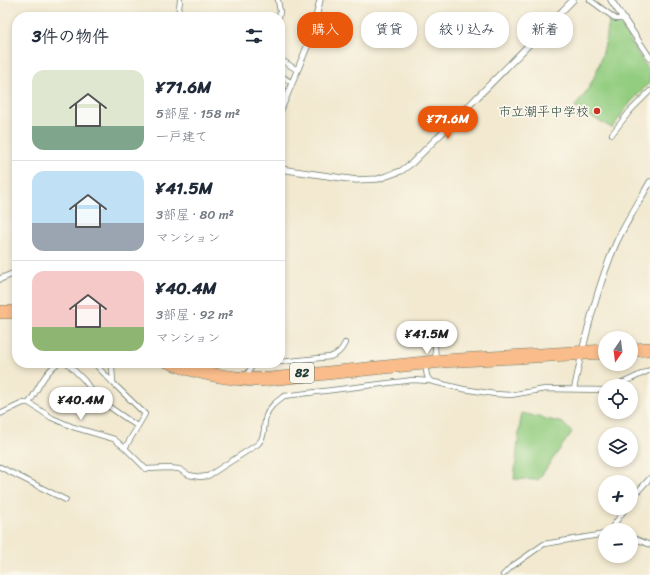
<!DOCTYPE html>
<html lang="ja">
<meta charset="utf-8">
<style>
:root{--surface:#fff;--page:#f6f6f7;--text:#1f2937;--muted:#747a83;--line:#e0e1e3;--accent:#ea580c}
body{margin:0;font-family:Sriracha,"Klee One",sans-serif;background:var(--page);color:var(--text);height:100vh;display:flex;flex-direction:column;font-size:15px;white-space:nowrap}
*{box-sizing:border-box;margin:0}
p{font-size:13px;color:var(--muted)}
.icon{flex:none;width:22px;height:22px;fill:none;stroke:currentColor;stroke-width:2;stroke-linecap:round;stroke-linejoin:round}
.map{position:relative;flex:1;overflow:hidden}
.side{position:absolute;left:12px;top:12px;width:273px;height:356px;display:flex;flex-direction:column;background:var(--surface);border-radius:16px;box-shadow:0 2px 6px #0003}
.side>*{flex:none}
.hud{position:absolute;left:297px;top:12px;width:293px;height:36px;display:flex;gap:8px}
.needle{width:26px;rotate:194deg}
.tools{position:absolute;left:598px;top:331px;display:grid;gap:8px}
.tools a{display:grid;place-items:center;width:40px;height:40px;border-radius:50%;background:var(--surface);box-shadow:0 2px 6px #0003;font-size:20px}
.price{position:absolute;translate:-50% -34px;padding:0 9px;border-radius:14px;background:#fff;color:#222;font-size:13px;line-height:26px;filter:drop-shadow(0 1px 2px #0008)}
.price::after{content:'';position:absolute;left:50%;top:24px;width:12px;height:9px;margin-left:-6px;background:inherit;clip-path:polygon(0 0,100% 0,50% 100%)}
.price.active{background:var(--accent);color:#fff}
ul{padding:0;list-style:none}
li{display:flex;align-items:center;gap:12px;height:100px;padding:0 20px}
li+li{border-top:1px solid var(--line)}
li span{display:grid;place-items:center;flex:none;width:112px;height:80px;border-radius:12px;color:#555}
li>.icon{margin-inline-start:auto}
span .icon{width:48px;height:48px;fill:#fffc;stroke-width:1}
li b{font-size:17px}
h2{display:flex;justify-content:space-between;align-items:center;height:48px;padding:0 20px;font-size:17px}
.chip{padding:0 14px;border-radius:16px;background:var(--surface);box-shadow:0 2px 6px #0003;font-size:14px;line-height:36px}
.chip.active{background:var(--accent);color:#fff}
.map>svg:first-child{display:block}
</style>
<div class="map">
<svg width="650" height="575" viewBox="0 0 650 575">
<rect width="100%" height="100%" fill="#fbf7ec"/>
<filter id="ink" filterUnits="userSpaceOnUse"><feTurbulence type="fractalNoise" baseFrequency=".025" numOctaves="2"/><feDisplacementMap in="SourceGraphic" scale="8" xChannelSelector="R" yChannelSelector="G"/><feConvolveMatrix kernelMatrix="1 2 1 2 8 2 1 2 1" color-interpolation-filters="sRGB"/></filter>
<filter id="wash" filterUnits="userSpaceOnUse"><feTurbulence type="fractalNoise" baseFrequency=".012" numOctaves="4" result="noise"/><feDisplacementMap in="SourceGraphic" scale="16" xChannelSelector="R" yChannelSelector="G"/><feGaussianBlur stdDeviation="0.9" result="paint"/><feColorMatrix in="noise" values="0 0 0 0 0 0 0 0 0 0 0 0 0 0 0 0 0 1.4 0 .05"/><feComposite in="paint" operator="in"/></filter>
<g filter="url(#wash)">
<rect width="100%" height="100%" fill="#f2e9d0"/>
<path fill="#93cd80" stroke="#59855a" d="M 611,19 L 622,27 L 643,62 L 650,73 L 650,82 L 631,102 L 612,128 L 574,107 C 596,85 605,51 609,21 Z
M 522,413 L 563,423 L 572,432 L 538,480 L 514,479 L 520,424 Z"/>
</g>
<g filter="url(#ink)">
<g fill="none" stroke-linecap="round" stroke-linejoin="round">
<defs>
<path id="minor" d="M 278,0 L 280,12 L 279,17
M 590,0 L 616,19 L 624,19
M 178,17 L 180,0
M 280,59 L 297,70
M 280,75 L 292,83
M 612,134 L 630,111 L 650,91
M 435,345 L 436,361
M 280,362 L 330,357 C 338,354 341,351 345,343
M 67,363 L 84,380 L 98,399 L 137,426
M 94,363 L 113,383
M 110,363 L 112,366 L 113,383 L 145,414 L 125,448
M 425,364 L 427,376 L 430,381
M 248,377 L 248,373 L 252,366 L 258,364 L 272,363
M 616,386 L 650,370
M 574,389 L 581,356
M 29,403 C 38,389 44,373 58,363
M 0,414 L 23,403 L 29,403 L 52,418 L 73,427 L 114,439 L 125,448 L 146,469 L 169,468 L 179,469 L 189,475 L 200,477 L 208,476 L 258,444 C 266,436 263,426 266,416 C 269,407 276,402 284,396 L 413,380 L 430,381 L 463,389 L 495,394 L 511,395 L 545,389 L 605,390
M 0,467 L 66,500
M 631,499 L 650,478
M 610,530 L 626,508
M 631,537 L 650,545
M 503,575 L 511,567 L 544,544 L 605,534"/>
<path id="tertiary" d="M 611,0 L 650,58
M 280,112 L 312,35 L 320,0
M 280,169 L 356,180 L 378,179 L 401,171 L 412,163 L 443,132 L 573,0
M 0,279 L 17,272
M 582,352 C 591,314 601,277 617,241 C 627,221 639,202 650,182"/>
<path id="primary" d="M 0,309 L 17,309
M 0,315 L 17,315
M 631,347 L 650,346
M 631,353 L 650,352
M 164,363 C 195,376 226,382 260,383 L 443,364 L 605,355
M 181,363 C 210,373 240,377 270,376 L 444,358 L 605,348"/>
</defs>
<use href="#minor" stroke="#69796b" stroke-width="6"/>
<use href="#tertiary" stroke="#69796b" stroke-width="7"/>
<use href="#primary" stroke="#69796b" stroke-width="8"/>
<use href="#minor" stroke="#fff" stroke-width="4.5"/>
<use href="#tertiary" stroke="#fff" stroke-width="5.5"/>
<use href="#primary" stroke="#f9bc8a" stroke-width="7"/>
</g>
</g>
<circle fill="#c8321e" stroke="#fbf7ec" stroke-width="1.5" cx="597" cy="111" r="4"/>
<g text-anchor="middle" stroke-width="3.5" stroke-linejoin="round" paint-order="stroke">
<rect fill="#fbf7ec" stroke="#61756b" stroke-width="1" x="290" y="363" width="24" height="20" rx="3"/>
<g font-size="12" font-weight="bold" fill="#1f3d34">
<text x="302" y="377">82</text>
</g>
<g font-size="13" fill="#1f3d34" stroke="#fbf7ec" text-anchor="end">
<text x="589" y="116">市立潮平中学校</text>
</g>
</g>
</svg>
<div class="tools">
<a><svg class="needle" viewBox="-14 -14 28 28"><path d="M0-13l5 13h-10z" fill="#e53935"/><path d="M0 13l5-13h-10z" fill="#747a83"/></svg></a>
<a><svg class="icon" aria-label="locate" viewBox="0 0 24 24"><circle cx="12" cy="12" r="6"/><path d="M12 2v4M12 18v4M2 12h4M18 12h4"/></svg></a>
<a><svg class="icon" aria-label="layers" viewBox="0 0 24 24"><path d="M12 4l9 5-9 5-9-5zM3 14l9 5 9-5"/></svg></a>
<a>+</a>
<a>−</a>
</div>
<b class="price active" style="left:448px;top:140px">¥71.6M</b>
<b class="price" style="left:427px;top:355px">¥41.5M</b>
<b class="price" style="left:81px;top:421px">¥40.4M</b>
<div class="hud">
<a class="chip active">購入</a>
<a class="chip">賃貸</a>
<a class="chip">絞り込み</a>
<a class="chip">新着</a>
</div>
<section class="side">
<h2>3件の物件<svg class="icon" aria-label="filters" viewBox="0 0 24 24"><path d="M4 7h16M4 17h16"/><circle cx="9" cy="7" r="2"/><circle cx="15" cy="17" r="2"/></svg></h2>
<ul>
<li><span style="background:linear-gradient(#dfe7d0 70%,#7fa58c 0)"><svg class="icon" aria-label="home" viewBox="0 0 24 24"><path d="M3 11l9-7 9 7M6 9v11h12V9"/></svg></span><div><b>¥71.6M</b><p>5部屋 · 158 m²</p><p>一戸建て</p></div></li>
<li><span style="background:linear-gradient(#bfe0f5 65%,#9aa5b1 0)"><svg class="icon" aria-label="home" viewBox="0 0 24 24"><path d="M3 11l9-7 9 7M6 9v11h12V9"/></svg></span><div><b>¥41.5M</b><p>3部屋 · 80 m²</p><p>マンション</p></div></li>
<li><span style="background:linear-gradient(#f6c9c9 70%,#8fb573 0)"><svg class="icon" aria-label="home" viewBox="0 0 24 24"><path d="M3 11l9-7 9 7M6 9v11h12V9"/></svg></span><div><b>¥40.4M</b><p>3部屋 · 92 m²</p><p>マンション</p></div></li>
</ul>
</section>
</div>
